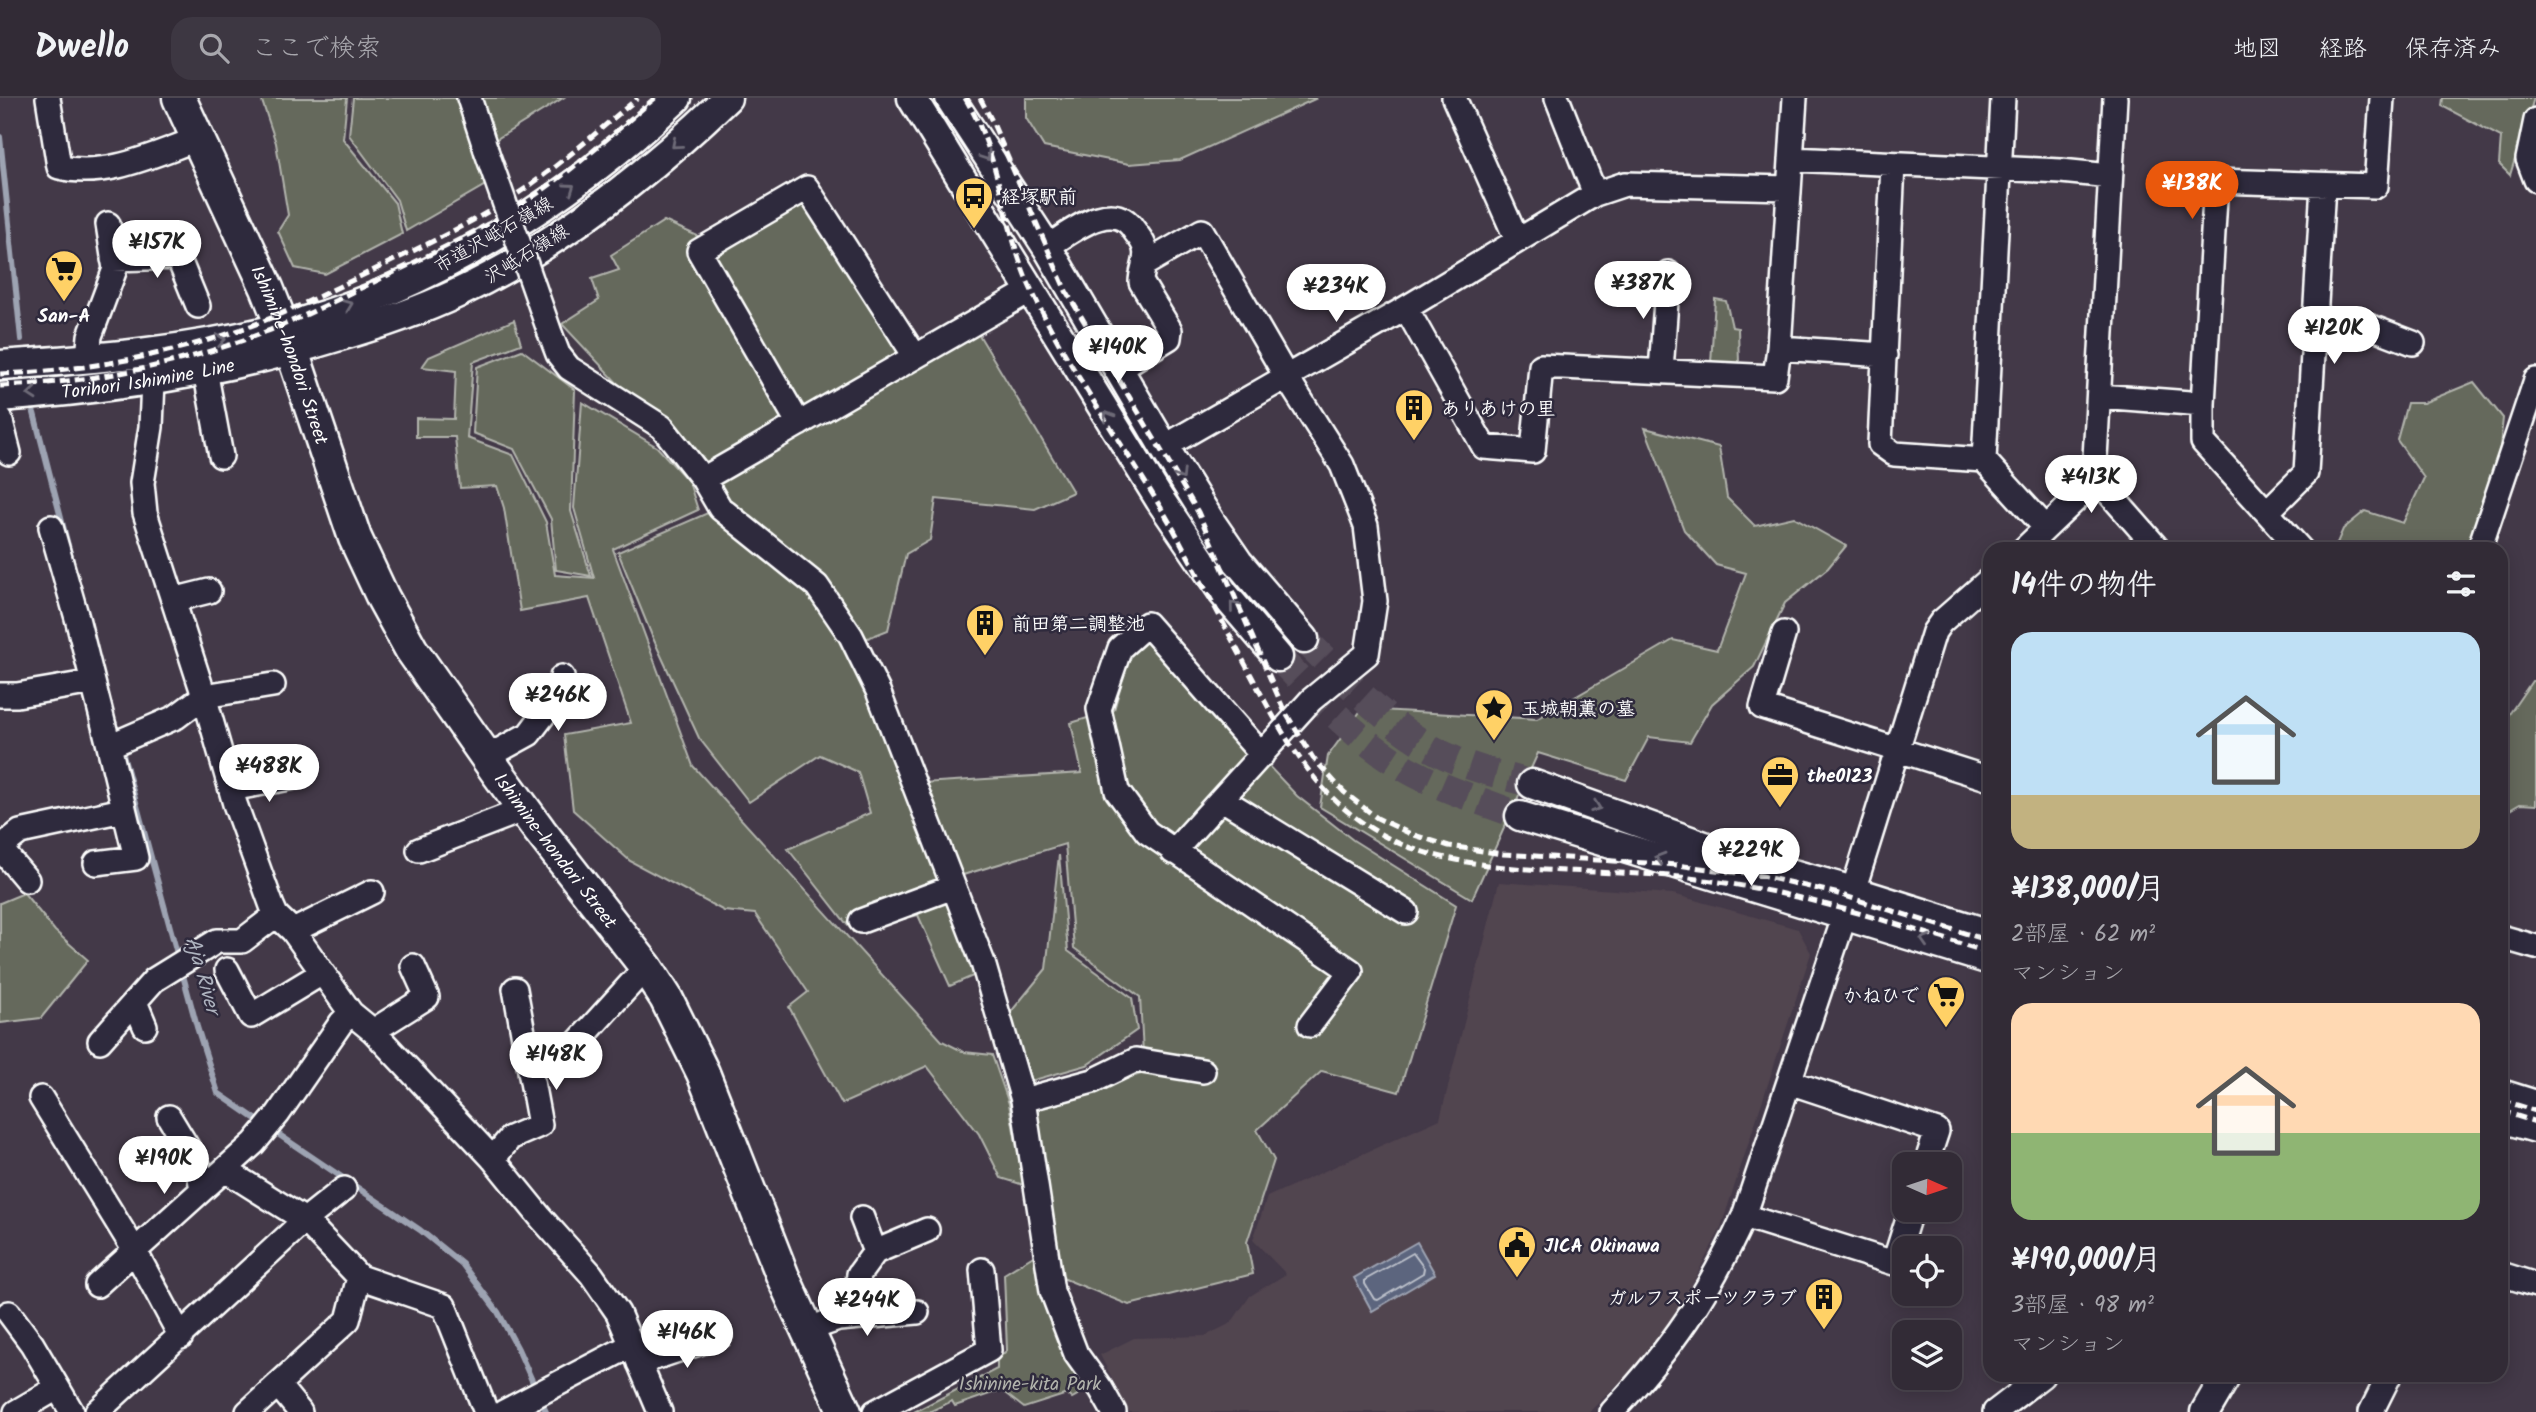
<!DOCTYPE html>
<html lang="ja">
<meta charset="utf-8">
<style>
:root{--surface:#322b36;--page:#3d3742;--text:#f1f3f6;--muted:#a8a7ad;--line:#4d4751;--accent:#ea580c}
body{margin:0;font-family:Kalam,"Klee One",sans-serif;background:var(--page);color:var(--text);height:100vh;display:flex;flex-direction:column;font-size:26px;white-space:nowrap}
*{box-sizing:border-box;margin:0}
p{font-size:23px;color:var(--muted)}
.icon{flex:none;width:38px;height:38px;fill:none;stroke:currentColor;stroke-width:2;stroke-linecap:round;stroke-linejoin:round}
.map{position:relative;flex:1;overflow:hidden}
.side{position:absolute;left:1983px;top:444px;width:525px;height:840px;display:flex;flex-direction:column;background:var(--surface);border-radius:21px;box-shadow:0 4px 18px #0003,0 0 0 2px var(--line)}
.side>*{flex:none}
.needle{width:46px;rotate:93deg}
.controls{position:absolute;left:1892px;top:1054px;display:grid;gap:14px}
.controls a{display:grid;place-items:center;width:70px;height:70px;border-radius:14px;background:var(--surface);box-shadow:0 4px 18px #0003,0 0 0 2px var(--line);font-size:35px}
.price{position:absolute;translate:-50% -60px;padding:0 16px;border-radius:24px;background:#fff;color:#222;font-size:23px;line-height:46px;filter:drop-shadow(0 2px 4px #0008)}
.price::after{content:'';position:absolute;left:50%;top:42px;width:21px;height:16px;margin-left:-10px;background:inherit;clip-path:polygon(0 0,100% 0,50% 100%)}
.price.current{background:var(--accent);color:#fff}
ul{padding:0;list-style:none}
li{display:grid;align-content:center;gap:14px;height:371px;padding:0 28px}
li span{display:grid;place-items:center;height:217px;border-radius:21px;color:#555}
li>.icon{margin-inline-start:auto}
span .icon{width:126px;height:126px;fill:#fffc;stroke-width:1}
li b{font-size:30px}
h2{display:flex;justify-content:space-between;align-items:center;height:84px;padding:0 28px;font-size:30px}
header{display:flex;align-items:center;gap:42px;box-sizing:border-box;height:98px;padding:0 35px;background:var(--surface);border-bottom:2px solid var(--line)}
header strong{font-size:33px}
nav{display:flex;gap:38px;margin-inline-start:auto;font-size:24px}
.search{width:490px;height:63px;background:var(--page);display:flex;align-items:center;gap:18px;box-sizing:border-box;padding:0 24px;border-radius:21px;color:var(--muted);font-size:26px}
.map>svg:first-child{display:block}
</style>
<header>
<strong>Dwello</strong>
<div class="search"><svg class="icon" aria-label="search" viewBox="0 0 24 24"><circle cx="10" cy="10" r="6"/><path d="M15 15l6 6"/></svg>ここで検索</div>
<nav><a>地図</a><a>経路</a><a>保存済み</a></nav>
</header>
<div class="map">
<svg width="2536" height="1314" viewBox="0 0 2536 1314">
<rect width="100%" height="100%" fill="#433948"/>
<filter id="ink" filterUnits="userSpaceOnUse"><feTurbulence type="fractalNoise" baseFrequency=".0143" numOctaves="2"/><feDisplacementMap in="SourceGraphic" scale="14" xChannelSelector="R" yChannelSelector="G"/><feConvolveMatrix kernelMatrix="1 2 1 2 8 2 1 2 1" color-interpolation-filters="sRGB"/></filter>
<g filter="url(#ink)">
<path fill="#51444f" d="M 1499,784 L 1673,796 L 1798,831 L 1811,855 L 1720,1132 L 1677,1215 L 1630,1274 L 1589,1314 L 1129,1314 L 1100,1257 L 1134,1240 L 1205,1238 L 1231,1225 L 1250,1198 L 1286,1176 L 1253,1142 L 1267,1099 L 1440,1021 Z"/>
<path fill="#65695b" stroke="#b2b4ad" stroke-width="2" d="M 261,0 L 347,0 L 343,41 L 395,105 L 402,136 L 325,176 L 295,170 L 278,133 L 288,117 L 276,45 Z
M 353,0 L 563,0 L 476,54 L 487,86 L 406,133 L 397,102 L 349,37 Z
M 1026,0 L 1317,0 L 1180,62 L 1129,66 L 1044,49 L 1026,20 Z
M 2443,0 L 2534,0 L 2510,77 L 2499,66 L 2501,39 L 2442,8 Z
M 800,80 L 912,266 L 975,230 L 1073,394 L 1035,411 L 936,401 L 930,442 L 906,456 L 888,532 L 860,543 L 922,685 L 1082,675 L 1071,625 L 1114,612 L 1132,547 L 1149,541 L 1297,698 L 1353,742 L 1456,807 L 1399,994 L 1322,973 L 1257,1032 L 1274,1062 L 1247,1144 L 1253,1176 L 1129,1207 L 1060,1179 L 1035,1010 L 1144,975 L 1140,899 L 1074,850 L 1065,746 L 940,784 L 980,875 L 950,888 L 918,817 L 853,834 L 788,751 L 870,715 L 858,674 L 820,657 L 749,704 L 699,640 L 652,538 L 618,454 L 708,415 L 696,369 L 562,226 L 599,202 L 592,181 L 619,172 L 611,157 L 664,123 L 702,140 Z
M 1715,201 L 1726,203 L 1732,229 L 1738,230 L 1739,265 L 1711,265 Z
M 514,222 L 521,246 L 473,264 L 467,340 L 513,357 L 546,424 L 555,477 L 594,480 L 574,410 L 582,304 L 657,349 L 689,384 L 698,412 L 613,451 L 693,668 L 942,943 L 964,954 L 992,957 L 1009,1006 L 1024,1087 L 1001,1080 L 979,1036 L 927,968 L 842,1006 L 789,909 L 808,894 L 755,816 L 724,813 L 630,763 L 573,712 L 564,637 L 631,625 L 589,500 L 520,513 L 504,410 L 497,388 L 460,390 L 455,339 L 416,339 L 416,320 L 454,321 L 456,273 L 422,269 L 429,259 Z
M 522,252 L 575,292 L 571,413 L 591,478 L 556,472 L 551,421 L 514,351 L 473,335 L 477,269 Z
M 2474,284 L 2503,320 L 2498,367 L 2469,451 L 2334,452 L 2343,431 L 2365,413 L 2403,425 L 2424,380 L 2397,342 L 2407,305 L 2423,305 Z
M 1645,330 L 1719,349 L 1727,400 L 1755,428 L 1794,419 L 1846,448 L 1828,470 L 1785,505 L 1754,569 L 1712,606 L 1690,644 L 1649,639 L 1626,682 L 1538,655 L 1472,801 L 1320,709 L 1328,658 L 1362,611 L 1537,621 L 1673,542 L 1717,552 L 1746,475 L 1716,467 L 1684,432 Z
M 2532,583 L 2536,583 L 2536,707 L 2520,706 L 2501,717 L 2501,628 Z
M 1059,757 L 1068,853 L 1132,900 L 1137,932 L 1087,967 L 1027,984 L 1010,915 L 1046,871 Z
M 24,795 L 55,833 L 88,862 L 41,920 L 0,925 L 0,805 Z
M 1035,1157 L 1050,1223 L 1068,1265 L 1090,1290 L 1072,1300 L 1067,1296 L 1024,1310 L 1001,1292 L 955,1308 L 952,1303 L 929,1314 L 914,1314 L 997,1271 L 997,1262 L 1007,1252 L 1004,1176 Z"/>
<path fill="#5b657e" stroke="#9da3b2" stroke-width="2" d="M 1417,1144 L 1435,1176 L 1372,1213 L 1354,1180 Z"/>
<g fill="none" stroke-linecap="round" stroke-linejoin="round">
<path stroke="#bdc1cb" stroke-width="2" d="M 1413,1155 L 1424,1170 L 1423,1175 L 1378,1202 L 1374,1201 L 1365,1186 L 1365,1182 Z"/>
<path stroke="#9da3b2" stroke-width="6" d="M 0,39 L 21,241
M 34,315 L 72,463
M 114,623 L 197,929 L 218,995 L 263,1026
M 272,1032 L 420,1132 L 462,1166 L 498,1214 L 518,1251 L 546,1314"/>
<path stroke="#564d5a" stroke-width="28" stroke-dasharray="28 14" stroke-linecap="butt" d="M 1304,541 C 1352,588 1400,642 1465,666 C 1486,674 1510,679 1532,686
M 1278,559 C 1320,602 1361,647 1414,675 C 1448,693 1485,704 1520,718"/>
<defs>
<path id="minor" d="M 48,0 L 59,69 C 104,81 155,56 197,41
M 469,0 L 486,52
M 1454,0 L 1517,142
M 1557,0 L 1595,96
M 2536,22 L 2528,61 L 2536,82
M 1791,61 L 2061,73 L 2110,78
M 1893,66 L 1880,346 L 1894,356 L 1984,362 L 2045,429
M 169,139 L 178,159
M 1047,149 C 1070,135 1113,98 1134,132 C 1138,138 1144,144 1145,151 C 1148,162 1141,172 1141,184 L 1170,232 L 1169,240 L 1118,271
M 113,161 L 178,159 L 198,208
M 1145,166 L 1202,133 L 1287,280 L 1342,367 L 1366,428 L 1375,503 L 1367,556 L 1311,602 L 1173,754
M 1406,210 L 1484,349 L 1533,353 L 1541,268 L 1775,279 L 1779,250 L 1795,0
M 2315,226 L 2366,227 L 2413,245
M 550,235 L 558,256 L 569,270 L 662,329 L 703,381 L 720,410 L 817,488 L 851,538 L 878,593 L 983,865 L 1023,1002 L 1052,1193 L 1076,1256 L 1101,1291 L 1114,1314
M 1779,250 L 1885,257
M 88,260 L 90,238 L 115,171 L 108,126
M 205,272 L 221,358
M 1661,273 L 1668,175
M 153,283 L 151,329 L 142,385 L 145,415 L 204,598 L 235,706 L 272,808 L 276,817 L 293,833 L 351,915 L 373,933 L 493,1061 L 541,1120 L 591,1176 L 618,1215 L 660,1314
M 2099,298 L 2203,306
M 0,320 L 9,355
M 799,326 L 699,153 L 807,90 L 915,258
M 1164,349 L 1406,210 L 1595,96 L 1625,86 L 1789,90
M 1984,362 L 2003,0
M 2094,378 L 2159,452
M 703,381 L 1031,192
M 2267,414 L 2306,375 L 2323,87
M 51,429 L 77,520 L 109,648 L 176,619 L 204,598 L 273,587
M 2023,452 L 2090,388 L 2094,378 L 2115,0
M 2301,452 L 2203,344 L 2203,306 L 2216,83 L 2376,88 L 2382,0
M 2479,452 L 2536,282
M 173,502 L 209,493
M 1784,535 L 1762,609 L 1990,681
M 0,597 L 17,597 L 93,584
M 1262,657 L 1147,526 L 1120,550 L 1099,611 L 1117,693 L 1147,734 L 1351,873 L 1310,927
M 487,659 L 529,636 L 548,611 L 566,607 L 562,579
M 231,691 L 300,678
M 1222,701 L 1406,814
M 419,752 L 510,717
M 96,765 L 136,760 L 109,648
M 27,782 L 0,750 L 20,734 L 123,712
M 1853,793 L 1934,534 L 1941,524 L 1990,481
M 861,823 L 953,789
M 293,833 L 372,794
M 2501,839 L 2536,849
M 227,872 L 251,918 L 322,875
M 135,904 L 145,928
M 373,933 L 427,899 L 413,868
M 100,943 L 154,882 L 217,843 L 242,843 L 276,817
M 527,956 L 566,957 L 646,869
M 1789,984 L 1937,1033 L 1926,1066
M 41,1000 L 135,1153 L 181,1239
M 1023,1002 L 1093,983 L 1136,962 L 1203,973
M 169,1019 L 198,1067 L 202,1092
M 493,1061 L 510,1040 L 540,1027 L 515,891
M 225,1072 L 305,1122 L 359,1179 L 444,1208 L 486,1314
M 1744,1118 L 1894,1165 L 1911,1111
M 875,1154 L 927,1132
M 2501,1176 L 2536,1187
M 97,1187 L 254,1045 L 278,1016 L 341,925 L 351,915
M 9,1215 L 32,1246 L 72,1314
M 854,1219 L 859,1176 L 875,1154 L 862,1120
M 806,1232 L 838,1221 L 917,1214
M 639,1265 L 720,1238
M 278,1287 L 300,1314
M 16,1314 L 57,1290
M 97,1314 L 305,1122 L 344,1091
M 248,1314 L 348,1222 L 359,1179
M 504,1314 L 632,1247
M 875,1314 L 989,1252 L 982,1172
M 1612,1314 C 1672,1250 1708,1197 1744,1118 L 1845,817
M 1995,1314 L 2042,1278
M 2371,1314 L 2389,1278"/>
<g id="tertiary">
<path d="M 912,0 L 1160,402 L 1224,496 L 1278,559"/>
<path d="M 950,0 L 1047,149 L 1164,349 L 1210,423 L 1238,464 L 1304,541"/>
<path d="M 0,267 C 95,261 190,253 283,229 C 428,192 569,102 677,0"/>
<path id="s1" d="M 0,299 C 113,291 225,273 333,240 C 375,228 418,214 458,195 C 555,149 649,75 727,0"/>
<path d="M 1532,686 L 1743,762 L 1853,793 L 1990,836"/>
<path d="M 1520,718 L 1990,862"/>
<path d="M 2501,996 L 2536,1007"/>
<path d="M 2501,1020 L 2536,1030"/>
<path d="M 2205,1314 L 2226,1278"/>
</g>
<g id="secondary">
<path id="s2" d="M 179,0 L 267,190 L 292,253 L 355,440 L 383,500 L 411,551 L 497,674 L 540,733 L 646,869 L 666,900 L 703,975 L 783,1179 L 845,1314"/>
</g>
</defs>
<use href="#minor" stroke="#fff" stroke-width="28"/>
<use href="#tertiary" stroke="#fff" stroke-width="33"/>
<use href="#secondary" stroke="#fff" stroke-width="37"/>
<use href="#minor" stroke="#2f2a3d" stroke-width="23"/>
<use href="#tertiary" stroke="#2f2a3d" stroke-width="28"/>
<use href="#secondary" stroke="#2f2a3d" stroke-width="32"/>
<path stroke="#fff" stroke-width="5" stroke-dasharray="10 5" stroke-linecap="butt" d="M 965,0 C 1000,56 1002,122 1027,182 C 1065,269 1127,350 1174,432 C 1200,480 1225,529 1251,577 C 1269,611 1288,647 1313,678 C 1338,710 1375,738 1414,751 C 1499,779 1592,770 1680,779 C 1787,790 1887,823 1990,855
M 980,0 L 992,23 L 1066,193 L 1198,414 L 1284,612 L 1313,660 L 1344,694 L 1377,720 L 1411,736 L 1449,748 L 1503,756 L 1677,767 L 1762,778 L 1835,795 L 1990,843
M 0,276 C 83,273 167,258 245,230 C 290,214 333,191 376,171 C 427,146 479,122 526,90 C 565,63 601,30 638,0
M 0,288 C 90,285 181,267 265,234 C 303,220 339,200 376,183 C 427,158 478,134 526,103 C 572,74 613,35 655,0
M 2501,1002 L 2536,1013
M 2501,1013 L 2536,1024"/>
<defs>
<path id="minor-bridge" d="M 486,52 L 550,235"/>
</defs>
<use href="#minor-bridge" stroke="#fff" stroke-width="28" stroke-linecap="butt"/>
<use href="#minor-bridge" stroke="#2f2a3d" stroke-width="23"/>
</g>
<defs><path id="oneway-chevron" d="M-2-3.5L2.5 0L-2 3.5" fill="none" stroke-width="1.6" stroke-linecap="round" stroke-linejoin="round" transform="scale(1.75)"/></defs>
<g stroke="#6d6a77">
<use href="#oneway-chevron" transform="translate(676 46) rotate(139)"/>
<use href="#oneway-chevron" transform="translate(986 58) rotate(56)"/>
<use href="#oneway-chevron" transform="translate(570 90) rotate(-35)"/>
<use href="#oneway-chevron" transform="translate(348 207) rotate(-21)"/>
<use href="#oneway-chevron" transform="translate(221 242) rotate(-10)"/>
<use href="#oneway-chevron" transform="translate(32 296) rotate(175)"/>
<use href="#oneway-chevron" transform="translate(1108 318) rotate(-122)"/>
<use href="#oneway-chevron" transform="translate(1181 377) rotate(58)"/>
<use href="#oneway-chevron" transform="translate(1234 508) rotate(-129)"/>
<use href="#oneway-chevron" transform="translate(1596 709) rotate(19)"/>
<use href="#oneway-chevron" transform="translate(1660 760) rotate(-163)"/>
<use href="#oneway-chevron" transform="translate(1925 842) rotate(-163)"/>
</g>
</g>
<defs>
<symbol id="bus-pin" viewBox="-11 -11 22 30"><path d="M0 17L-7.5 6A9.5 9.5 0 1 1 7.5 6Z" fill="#ffd166" stroke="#2f2a3d"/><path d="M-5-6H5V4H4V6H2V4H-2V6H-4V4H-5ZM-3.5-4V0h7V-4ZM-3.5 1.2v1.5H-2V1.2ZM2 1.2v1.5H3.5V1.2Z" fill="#111"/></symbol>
<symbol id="supermarket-pin" viewBox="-11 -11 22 30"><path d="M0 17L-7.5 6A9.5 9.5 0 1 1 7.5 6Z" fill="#ffd166" stroke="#2f2a3d"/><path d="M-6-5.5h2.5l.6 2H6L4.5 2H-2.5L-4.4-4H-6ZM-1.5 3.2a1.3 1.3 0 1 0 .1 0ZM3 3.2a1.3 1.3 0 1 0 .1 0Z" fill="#111"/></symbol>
<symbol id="building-pin" viewBox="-11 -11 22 30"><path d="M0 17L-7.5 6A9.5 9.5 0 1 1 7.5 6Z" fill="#ffd166" stroke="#2f2a3d"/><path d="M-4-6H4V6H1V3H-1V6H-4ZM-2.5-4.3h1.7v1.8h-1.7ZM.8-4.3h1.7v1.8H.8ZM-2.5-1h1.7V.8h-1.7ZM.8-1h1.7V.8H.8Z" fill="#111"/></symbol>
<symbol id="sight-pin" viewBox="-11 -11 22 30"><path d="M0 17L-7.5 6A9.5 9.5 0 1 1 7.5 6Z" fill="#ffd166" stroke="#2f2a3d"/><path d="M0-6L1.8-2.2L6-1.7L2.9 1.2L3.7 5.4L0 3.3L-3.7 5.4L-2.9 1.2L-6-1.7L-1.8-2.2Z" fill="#111"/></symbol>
<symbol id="office-pin" viewBox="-11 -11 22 30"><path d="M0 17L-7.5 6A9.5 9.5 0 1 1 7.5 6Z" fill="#ffd166" stroke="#2f2a3d"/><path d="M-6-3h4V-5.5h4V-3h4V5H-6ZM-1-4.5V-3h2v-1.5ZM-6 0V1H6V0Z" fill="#111"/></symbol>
<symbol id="civic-pin" viewBox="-11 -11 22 30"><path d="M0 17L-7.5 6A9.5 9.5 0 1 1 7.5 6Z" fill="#ffd166" stroke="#2f2a3d"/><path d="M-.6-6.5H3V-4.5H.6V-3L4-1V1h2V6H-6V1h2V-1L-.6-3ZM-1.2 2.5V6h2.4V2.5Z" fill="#111"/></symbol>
</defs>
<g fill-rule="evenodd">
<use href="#bus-pin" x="952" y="76" width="44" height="60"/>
<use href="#supermarket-pin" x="42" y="149" width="44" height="60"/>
<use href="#building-pin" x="1392" y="288" width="44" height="60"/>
<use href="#building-pin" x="963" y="503" width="44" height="60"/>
<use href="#sight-pin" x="1472" y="588" width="44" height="60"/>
<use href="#office-pin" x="1758" y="655" width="44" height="60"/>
<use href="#supermarket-pin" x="1924" y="875" width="44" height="60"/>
<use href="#civic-pin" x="1495" y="1125" width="44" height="60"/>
<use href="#building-pin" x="1802" y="1177" width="44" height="60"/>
</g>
<g text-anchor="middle" stroke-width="5" stroke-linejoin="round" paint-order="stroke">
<g font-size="19" font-weight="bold" fill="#fff" stroke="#2f2a3d" text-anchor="start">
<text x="1001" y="105">経塚駅前</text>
<text x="64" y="224" text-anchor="middle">San-A</text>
<text x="1441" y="317">ありあけの里</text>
<text x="1012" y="532">前田第二調整池</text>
<text x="1521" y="617">玉城朝薫の墓</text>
<text x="1807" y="684">the0123</text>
<text x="1919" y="904" text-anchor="end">かねひで</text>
<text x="1544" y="1154">JICA Okinawa</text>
<text x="1797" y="1206" text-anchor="end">ガルフスポーツクラブ</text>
</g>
<g font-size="19" fill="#fff" stroke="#2f2a3d">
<text transform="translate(493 136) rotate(-30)" y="7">市道沢岻石嶺線</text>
<text transform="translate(526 155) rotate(-32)" y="7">沢岻石嶺線</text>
<text dy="7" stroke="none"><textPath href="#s2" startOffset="280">Ishimine-hondori Street</textPath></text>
<text dy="7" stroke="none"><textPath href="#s1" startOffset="149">Torihori Ishimine Line</textPath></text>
<text dy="7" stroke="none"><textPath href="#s2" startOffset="847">Ishimine-hondori Street</textPath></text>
</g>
<g font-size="19" fill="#b2b4ad" stroke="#2f2a3d">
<text x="1030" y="1292">Ishinine-kita Park</text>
</g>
<g font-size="21" font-style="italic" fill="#adb2be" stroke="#2f2a3d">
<text transform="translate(203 877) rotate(74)" y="7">Aja River</text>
</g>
</g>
</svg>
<div class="controls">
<a><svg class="needle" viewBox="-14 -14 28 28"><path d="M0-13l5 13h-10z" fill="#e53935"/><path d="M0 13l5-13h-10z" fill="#a8a7ad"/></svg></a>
<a><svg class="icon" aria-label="locate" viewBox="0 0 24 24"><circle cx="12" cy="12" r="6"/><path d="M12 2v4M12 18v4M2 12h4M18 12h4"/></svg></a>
<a><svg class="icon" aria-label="layers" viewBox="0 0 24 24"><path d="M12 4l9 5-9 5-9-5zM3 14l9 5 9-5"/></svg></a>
</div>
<b class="price current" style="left:2192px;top:123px">¥138K</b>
<b class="price" style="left:157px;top:182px">¥157K</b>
<b class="price" style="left:1643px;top:223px">¥387K</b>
<b class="price" style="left:1336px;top:226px">¥234K</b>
<b class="price" style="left:2334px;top:268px">¥120K</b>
<b class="price" style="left:1118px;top:287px">¥140K</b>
<b class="price" style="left:2091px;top:417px">¥413K</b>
<b class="price" style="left:558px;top:635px">¥246K</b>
<b class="price" style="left:269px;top:706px">¥488K</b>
<b class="price" style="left:1751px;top:790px">¥229K</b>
<b class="price" style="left:556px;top:994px">¥148K</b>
<b class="price" style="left:164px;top:1098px">¥190K</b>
<b class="price" style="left:867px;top:1240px">¥244K</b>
<b class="price" style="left:687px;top:1272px">¥146K</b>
<section class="side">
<h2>14件の物件<svg class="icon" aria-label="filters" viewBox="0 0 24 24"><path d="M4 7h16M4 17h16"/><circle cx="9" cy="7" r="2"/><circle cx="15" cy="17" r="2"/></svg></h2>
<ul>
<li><span style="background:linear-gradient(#bfe0f5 75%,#c2b280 0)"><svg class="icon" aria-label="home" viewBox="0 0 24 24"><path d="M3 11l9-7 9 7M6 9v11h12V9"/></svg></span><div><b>¥138,000/月</b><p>2部屋 · 62 m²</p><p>マンション</p></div></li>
<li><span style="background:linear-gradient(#ffd9b3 60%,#8fb573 0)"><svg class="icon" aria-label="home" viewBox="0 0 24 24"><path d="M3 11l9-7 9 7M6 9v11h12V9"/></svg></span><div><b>¥190,000/月</b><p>3部屋 · 98 m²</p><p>マンション</p></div></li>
</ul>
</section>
</div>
